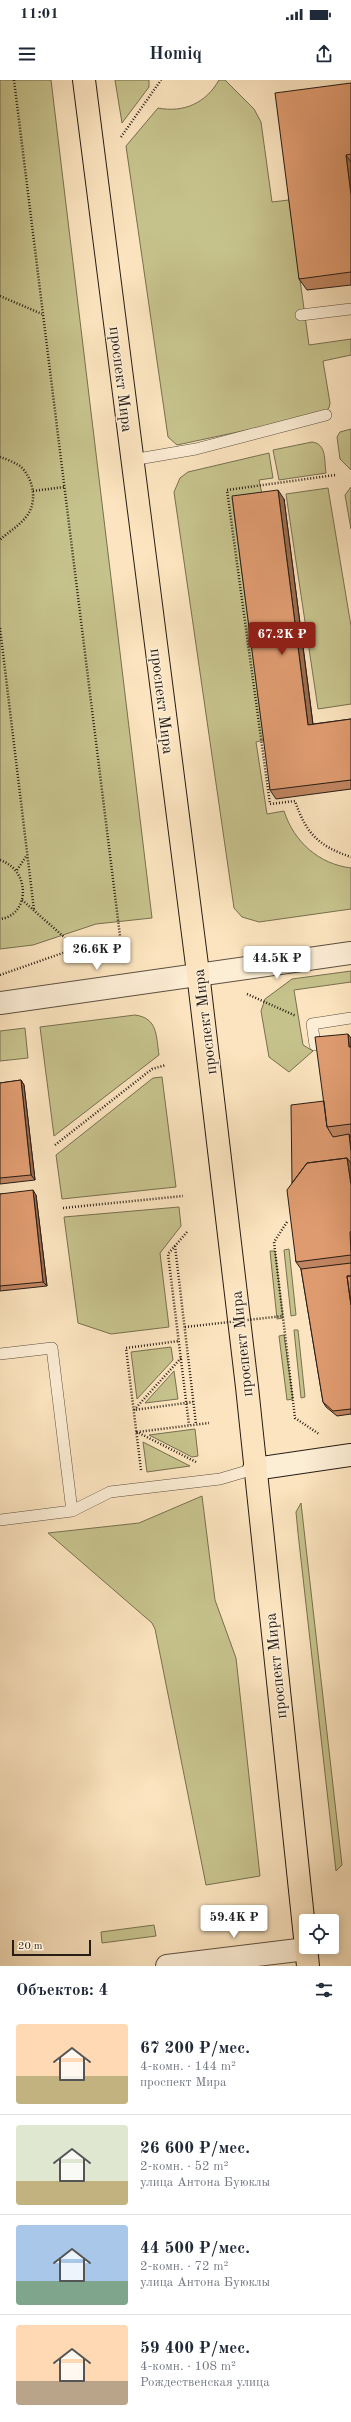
<!DOCTYPE html>
<html lang="ru">
<meta charset="utf-8">
<style>
:root{--surface:#fff;--page:#f2f2f3;--text:#1f2937;--muted:#747a83;--line:#e0e1e3;--accent:#8f2418}
body{margin:0;font-family:"Old Standard TT",serif;background:var(--page);color:var(--text);height:100vh;display:flex;flex-direction:column;font-size:15px;white-space:nowrap}
*{box-sizing:border-box;margin:0}
p{font-size:13px;color:var(--muted)}
.icon{flex:none;width:22px;height:22px;fill:none;stroke:currentColor;stroke-width:2;stroke-linecap:round;stroke-linejoin:round}
.map{position:relative;height:1886px;overflow:hidden}
.details{display:flex;flex-direction:column;background:var(--surface);flex:1}
.details>*{flex:none}
.buttons{position:absolute;left:299px;top:1834px;display:grid;gap:8px}
.buttons a{display:grid;place-items:center;width:40px;height:40px;border-radius:4px;background:var(--surface);box-shadow:0 2px 10px #0003;font-size:20px}
.scale{position:absolute;left:12px;bottom:10px;width:79px;box-sizing:border-box;padding-left:4px;border:2px solid #281d15;border-top:0;font-size:11px;line-height:14px;white-space:nowrap;color:#281d15;-webkit-text-stroke:3px #fcedd5;paint-order:stroke}
.price{position:absolute;translate:-50% -34px;padding:0 9px;border-radius:4px;background:#fff;color:#222;font-size:13px;line-height:26px;filter:drop-shadow(0 1px 2px #0008)}
.price::after{content:'';position:absolute;left:50%;top:24px;width:12px;height:9px;margin-left:-6px;background:inherit;clip-path:polygon(0 0,100% 0,50% 100%)}
.price.current{background:var(--accent);color:#fff}
ul{padding:0;list-style:none}
li{display:flex;align-items:center;gap:12px;height:100px;padding:0 16px}
li+li{border-top:1px solid var(--line)}
li span{display:grid;place-items:center;flex:none;width:112px;height:80px;border-radius:4px;color:#555}
li>.icon{margin-inline-start:auto}
span .icon{width:48px;height:48px;fill:#fffc;stroke-width:1}
li b{font-size:17px}
h2{display:flex;justify-content:space-between;align-items:center;height:48px;padding:0 16px;font-size:17px}
.status{display:flex;justify-content:space-between;align-items:center;height:28px;padding:0 20px;background:var(--surface);direction:ltr}
.status svg{height:11px;fill:currentColor}
header{display:flex;justify-content:space-between;align-items:center;height:52px;padding:0 16px;background:var(--surface);font-size:18px;font-weight:700}
.map>svg:first-child{display:block}
</style>
<div class="status"><b>11:01</b><svg viewBox="0 0 49 12"><path d="M0 12V9h3v3zM5 12V6h3v6zM10 12V3h3v9zM15 12V0h3v12zM26 1h20v11H26zM47 4h2v5h-2z"/></svg></div>
<header><svg class="icon" aria-label="menu" viewBox="0 0 24 24"><path d="M4 6h16M4 12h16M4 18h16"/></svg>Homiq<svg class="icon" aria-label="share" viewBox="0 0 24 24"><path d="M12 15V3M7 8l5-5 5 5M5 13v7h14v-7"/></svg></header>
<div class="map">
<svg width="351" height="1886" viewBox="0 0 351 1886">
<rect width="100%" height="100%" fill="#fbe4bf"/>
<filter id="stains"><feTurbulence type="fractalNoise" baseFrequency=".005" numOctaves="4"/><feColorMatrix values="0 0 0 0 .2 0 0 0 0 .09 0 0 0 0 .02 0 0 0 .5 -.17"/></filter>
<radialGradient id="worn" r=".72"><stop offset=".6" stop-color="#630" stop-opacity="0"/><stop offset="1" stop-color="#630" stop-opacity=".3"/></radialGradient>
<path fill="#c6c28c" stroke="#777050" d="M 0,0 L 51,0 L 152,838 L 96,844 L 33,865 L 0,869 Z
M 115,0 L 149,0 L 149,7 L 122,43 Z
M 219,0 L 225,0 L 254,29 L 261,42 L 272,122 L 289,120 L 309,265 L 351,259 L 351,275 L 323,281 L 330,323 L 329,328 L 322,334 L 177,365 L 168,357 L 126,66 L 158,28 C 184,33 206,23 219,0 Z
M 351,349 L 351,390 L 340,379 L 337,357 L 340,352 Z
M 312,362 C 327,364 324,380 326,393 L 279,400 L 273,370 Z
M 269,373 L 273,398 L 259,400 L 262,414 L 232,418 L 264,660 L 256,662 L 267,734 L 284,731 C 294,762 319,784 351,788 L 351,829 L 259,842 L 242,837 L 234,828 L 174,412 L 180,398 L 188,392 Z
M 351,407 L 351,449 L 345,415 Z
M 328,408 L 351,546 L 351,624 L 318,629 L 286,414 Z
M 351,891 L 351,902 L 294,910 L 303,965 L 313,971 L 289,992 L 269,977 L 261,931 L 265,919 L 292,899 Z
M 135,935 C 158,938 156,956 159,975 L 54,1056 L 40,947 Z
M 25,948 L 28,978 L 0,981 L 0,951 Z
M 162,997 L 176,1107 L 62,1119 L 56,1075 L 153,998 Z
M 179,1127 L 181,1146 L 160,1173 L 169,1247 L 111,1254 L 78,1243 L 64,1137 Z
M 289,1169 L 296,1235 L 291,1236 L 284,1170 Z
M 270,1171 L 275,1171 L 283,1238 L 277,1239 Z
M 294,1250 L 298,1250 L 305,1317 L 301,1318 Z
M 284,1255 L 293,1319 L 287,1320 L 279,1256 Z
M 171,1267 L 173,1280 L 137,1319 L 131,1272 Z
M 174,1291 L 178,1319 L 145,1323 Z
M 195,1349 L 198,1376 L 192,1377 L 149,1355 Z
M 143,1362 L 190,1386 L 147,1392 Z
M 202,1416 L 215,1520 L 236,1578 L 260,1796 L 206,1805 L 155,1549 L 152,1543 L 48,1453 L 139,1443 Z
M 301,1423 L 342,1785 L 336,1791 L 298,1453 L 296,1432 Z
M 154,1845 L 156,1856 L 102,1863 L 101,1852 Z"/>
<g fill="none" stroke-linecap="round" stroke-linejoin="round">
<defs>
<path id="lane" d="M 301,235 L 351,229
M 132,380 L 196,369 L 326,335
M 315,965 L 312,944 L 351,938
M 0,1274 L 52,1268 L 72,1431 L 0,1440
M 72,1431 L 110,1412 L 220,1399 L 254,1389"/>
<path id="street" d="M 0,923 L 351,873
M 167,1886 L 306,1869"/>
<path id="secondary" d="M 254,1389 L 351,1375"/>
<path id="primary" d="M 84,0 L 198,893 L 247,1307 L 308,1886"/>
</defs>
<use href="#lane" stroke="#5d4f40" stroke-width="12"/>
<use href="#street" stroke="#5d4f40" stroke-width="24"/>
<use href="#secondary" stroke="#281d15" stroke-width="24"/>
<use href="#primary" stroke="#281d15" stroke-width="24"/>
<path stroke="#281d15" stroke-width="2.5" stroke-dasharray="1 2" stroke-linecap="butt" d="M 14,0 L 123,880
M 121,57 L 161,0
M 0,216 L 42,234
M 0,377 C 6,379 14,382 20,386 C 34,399 38,422 26,437 C 19,446 8,452 0,460
M 335,395 L 227,410 L 270,724 L 295,721 C 306,753 318,766 351,777
M 33,411 L 64,407
M 0,548 L 34,830
M 0,780 C 32,791 29,836 0,839
M 17,790 L 27,775
M 22,820 L 72,864
M 0,895 L 97,861
M 247,914 L 296,936
M 55,1065 L 152,989 L 166,985
M 63,1128 L 183,1116
M 287,1142 L 274,1162 L 295,1338 L 319,1354
M 187,1152 L 168,1174 L 189,1345
M 175,1166 L 196,1344
M 181,1278 L 134,1330 L 193,1322
M 196,1382 L 137,1352 L 209,1343
M 141,1390 L 126,1268 L 179,1261"/>
<use href="#lane" stroke="#fcedd5" stroke-width="11"/>
<use href="#street" stroke="#fcedd5" stroke-width="22"/>
<use href="#secondary" stroke="#fcedd5" stroke-width="22"/>
<use href="#primary" stroke="#fbe4bf" stroke-width="22"/>
<path stroke="#281d15" stroke-width="2.5" stroke-dasharray="1 2" stroke-linecap="butt" d="M 185,1247 L 283,1236"/>
</g>
<path fill="#c08560" stroke="#281d15" d="M 351,3 L 351,205 L 307,210 L 299,199 Z
M 284,419 L 313,644 L 351,639 L 351,709 L 276,719 L 270,710 Z
M 351,958 L 351,1334 L 337,1336 L 326,1327 L 323,1322 L 301,1189 L 296,1182 L 292,1103 L 324,1021 Z
M 21,1000 L 24,1005 L 35,1100 L 0,1104 L 0,1003 Z
M 0,1114 L 36,1115 L 47,1206 L 0,1211 Z"/>
<path fill="#9c6c4e" stroke="#281d15" d="M 346,75 L 351,82 L 351,115 Z
M 278,410 L 284,419 L 314,653 L 308,645 Z
M 348,954 L 351,958 L 351,969 L 349,967 Z
M 21,1000 L 24,1005 L 35,1100 L 31,1095 Z
M 349,1054 L 351,1058 L 351,1072 Z
M 347,1078 L 351,1083 L 351,1105 Z
M 33,1110 L 36,1115 L 47,1206 L 43,1202 Z"/>
<path fill="#df9b70" stroke="#281d15" d="M 351,3 L 351,74 L 346,75 L 351,115 L 351,192 L 299,199 L 275,13 Z
M 278,410 L 308,645 L 351,639 L 351,700 L 270,710 L 232,416 Z
M 348,954 L 349,967 L 351,967 L 351,1044 L 327,1047 L 315,957 Z
M 21,1000 L 31,1095 L 0,1098 L 0,1003 Z
M 324,1021 L 327,1047 L 333,1057 L 349,1054 L 351,1072 L 351,1083 L 347,1078 L 307,1083 L 292,1103 L 291,1025 Z
M 347,1078 L 351,1105 L 351,1151 L 350,1152 L 351,1175 L 296,1182 L 287,1110 L 307,1083 Z
M 33,1110 L 43,1202 L 0,1206 L 0,1114 Z
M 351,1183 L 351,1196 L 347,1196 L 351,1225 L 351,1329 L 333,1331 L 323,1322 L 301,1189 Z
M 347,1196 L 351,1196 L 351,1225 Z"/>
<g text-anchor="middle" stroke-width="3" stroke-linejoin="round" paint-order="stroke">
<g font-size="16" fill="#281d15" stroke="#fcedd5">
<text transform="translate(122 299) rotate(83)" y="6">проспект Мира</text>
<text transform="translate(163 621) rotate(83)" y="6">проспект Мира</text>
<text transform="translate(204 942) rotate(-97)" y="6">проспект Мира</text>
<text transform="translate(241 1264) rotate(-96)" y="6">проспект Мира</text>
<text transform="translate(275 1586) rotate(-96)" y="6">проспект Мира</text>
</g>
</g>
<rect width="100%" height="100%" filter="url(#stains)"/>
<rect width="100%" height="100%" fill="url(#worn)"/>
</svg>
<div class="buttons">
<a><svg class="icon" aria-label="locate" viewBox="0 0 24 24"><circle cx="12" cy="12" r="6"/><path d="M12 2v4M12 18v4M2 12h4M18 12h4"/></svg></a>
</div>
<div class="scale">20 m</div>
<b class="price current" style="left:282px;top:576px">67.2K ₽</b>
<b class="price" style="left:97px;top:891px">26.6K ₽</b>
<b class="price" style="left:277px;top:900px">44.5K ₽</b>
<b class="price" style="left:234px;top:1859px">59.4K ₽</b>
</div>
<section class="details">
<h2>Объектов: 4<svg class="icon" aria-label="filters" viewBox="0 0 24 24"><path d="M4 7h16M4 17h16"/><circle cx="9" cy="7" r="2"/><circle cx="15" cy="17" r="2"/></svg></h2>
<ul>
<li><span style="background:linear-gradient(#ffd9b3 65%,#c2b280 0)"><svg class="icon" aria-label="home" viewBox="0 0 24 24"><path d="M3 11l9-7 9 7M6 9v11h12V9"/></svg></span><div><b>67 200 ₽/мес.</b><p>4-комн. · 144 m²</p><p>проспект Мира</p></div></li>
<li><span style="background:linear-gradient(#dfe7d0 70%,#c2b280 0)"><svg class="icon" aria-label="home" viewBox="0 0 24 24"><path d="M3 11l9-7 9 7M6 9v11h12V9"/></svg></span><div><b>26 600 ₽/мес.</b><p>2-комн. · 52 m²</p><p>улица Антона Буюклы</p></div></li>
<li><span style="background:linear-gradient(#a9c7e8 70%,#7fa58c 0)"><svg class="icon" aria-label="home" viewBox="0 0 24 24"><path d="M3 11l9-7 9 7M6 9v11h12V9"/></svg></span><div><b>44 500 ₽/мес.</b><p>2-комн. · 72 m²</p><p>улица Антона Буюклы</p></div></li>
<li><span style="background:linear-gradient(#ffd9b3 70%,#b9a48a 0)"><svg class="icon" aria-label="home" viewBox="0 0 24 24"><path d="M3 11l9-7 9 7M6 9v11h12V9"/></svg></span><div><b>59 400 ₽/мес.</b><p>4-комн. · 108 m²</p><p>Рождественская улица</p></div></li>
</ul>
</section>
